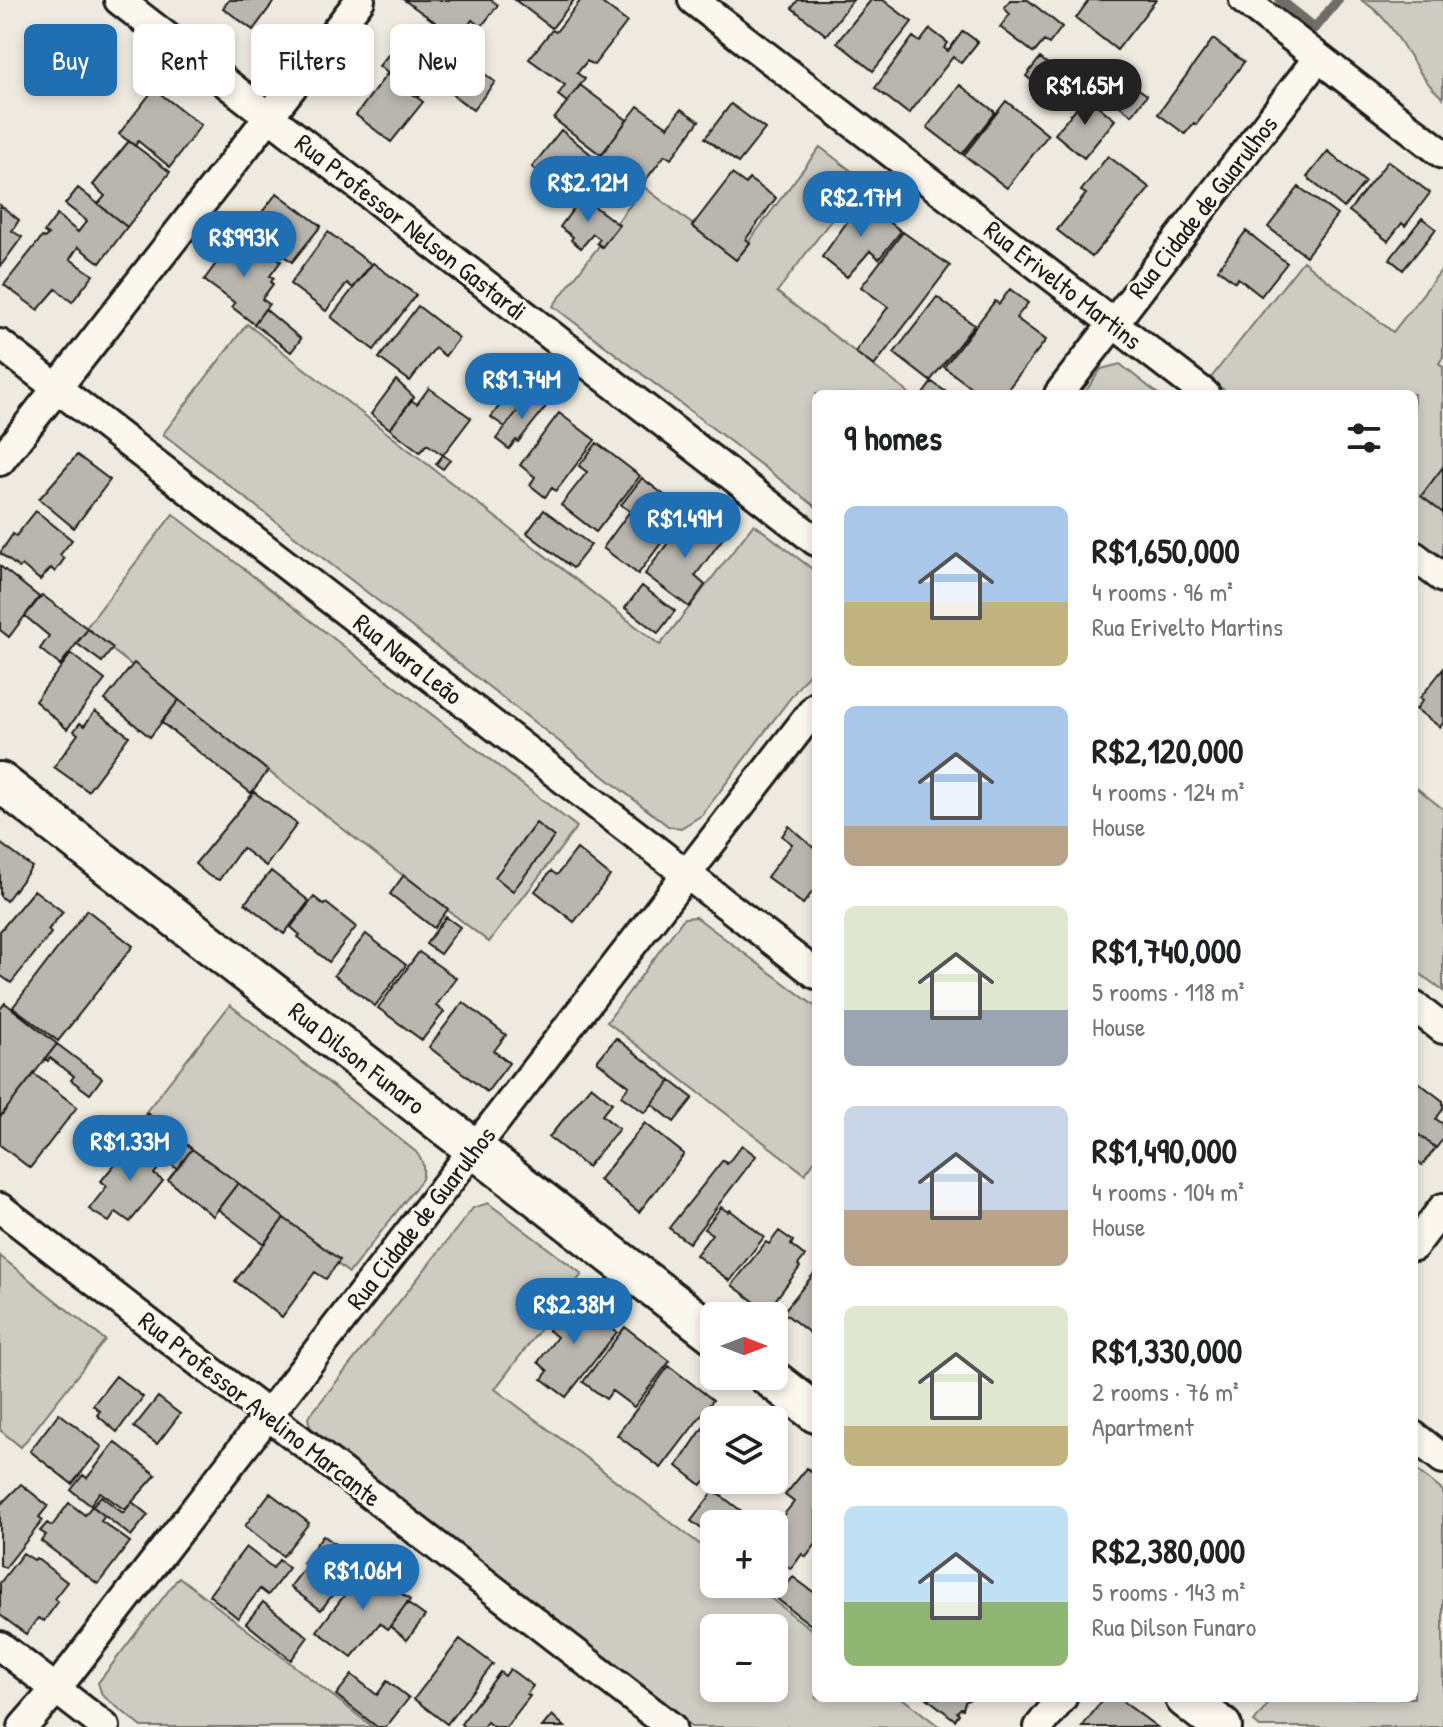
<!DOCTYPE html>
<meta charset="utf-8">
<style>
:root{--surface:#fff;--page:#f2f2f2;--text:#202124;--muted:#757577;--accent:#1f6fb2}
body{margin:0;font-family:"Patrick Hand",sans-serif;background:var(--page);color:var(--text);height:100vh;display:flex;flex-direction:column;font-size:30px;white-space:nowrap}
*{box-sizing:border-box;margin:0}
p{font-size:26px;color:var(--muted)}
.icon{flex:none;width:44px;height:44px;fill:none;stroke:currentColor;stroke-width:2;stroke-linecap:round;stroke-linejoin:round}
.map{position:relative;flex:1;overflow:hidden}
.panel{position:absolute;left:812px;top:390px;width:606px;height:1312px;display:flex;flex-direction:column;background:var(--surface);border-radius:12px;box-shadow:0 4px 12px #0003}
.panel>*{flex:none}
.guide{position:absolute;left:24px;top:24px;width:668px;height:72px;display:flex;gap:16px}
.needle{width:52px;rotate:90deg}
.controls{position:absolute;left:700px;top:1302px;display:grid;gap:16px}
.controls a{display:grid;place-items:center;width:88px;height:88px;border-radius:12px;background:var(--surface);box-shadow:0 4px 12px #0003;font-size:40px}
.price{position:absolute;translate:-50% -68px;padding:0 18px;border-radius:28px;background:var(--accent);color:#fff;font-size:26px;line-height:52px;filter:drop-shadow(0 2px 4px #0008)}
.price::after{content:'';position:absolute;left:50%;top:48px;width:24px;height:18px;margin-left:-12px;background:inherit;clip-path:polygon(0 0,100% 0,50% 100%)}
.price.on{background:#222;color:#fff}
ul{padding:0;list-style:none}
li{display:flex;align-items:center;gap:24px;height:200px;padding:0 32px}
li span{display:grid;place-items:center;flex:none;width:224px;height:160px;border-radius:12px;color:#555}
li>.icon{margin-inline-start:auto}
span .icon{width:96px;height:96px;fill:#fffc;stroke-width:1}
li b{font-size:34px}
h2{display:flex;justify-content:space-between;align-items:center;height:96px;padding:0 32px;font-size:34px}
.tag{padding:0 28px;border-radius:12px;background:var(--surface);box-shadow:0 4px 12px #0003;font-size:28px;line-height:72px}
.tag.on{background:var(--accent);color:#fff}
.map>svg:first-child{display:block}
</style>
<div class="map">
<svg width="1443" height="1727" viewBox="0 0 1443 1727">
<rect width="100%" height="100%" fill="#eeeadf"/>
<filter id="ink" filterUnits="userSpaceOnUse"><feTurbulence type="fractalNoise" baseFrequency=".0125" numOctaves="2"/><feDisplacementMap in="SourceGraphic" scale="16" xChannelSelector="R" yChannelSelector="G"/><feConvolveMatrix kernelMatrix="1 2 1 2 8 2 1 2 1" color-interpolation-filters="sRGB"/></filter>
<g filter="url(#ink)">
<path fill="#ceccc2" stroke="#75746f" stroke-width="2" fill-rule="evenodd" d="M 1361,0 L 1443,0 L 1443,98 C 1410,72 1399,21 1361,0 Z
M 820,147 L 862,179 L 777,292 L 910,394 L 816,394 L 816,507 L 553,306 L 644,187 L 736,258 Z
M 1303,261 L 1393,332 L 1443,268 L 1443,357 L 1439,363 L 1443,367 L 1443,562 L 1414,539 L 1414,394 L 1229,394 L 1210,379 Z
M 247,324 L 660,645 L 754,524 L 816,572 L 816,664 L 702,815 L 681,828 L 668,826 L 163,434 Z
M 1120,364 L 1158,394 L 1084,394 L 1101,369 Z
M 173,514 L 577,827 L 489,942 L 85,629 Z
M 1414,786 L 1443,809 L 1443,991 L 1414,969 Z
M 696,917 L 816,1007 L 816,1159 L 805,1174 L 607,1022 L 684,918 Z
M 230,1005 L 416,1152 C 423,1161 425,1167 422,1179 L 349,1273 L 145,1113 Z
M 488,1203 L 582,1274 L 495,1389 L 714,1555 L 714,1584 L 752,1584 L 816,1633 L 816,1698 L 902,1698 L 940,1727 L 691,1727 L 310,1427 L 308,1418 L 473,1208 ZM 714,1628 L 774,1628 L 774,1688 L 714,1688 Z
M 0,1256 L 105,1340 L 21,1447 L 0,1430 Z
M 1414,1468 L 1443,1491 L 1443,1727 L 1260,1727 L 1254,1722 L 1273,1698 L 1414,1698 Z
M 179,1577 L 373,1727 L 142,1727 L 102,1695 L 98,1683 Z"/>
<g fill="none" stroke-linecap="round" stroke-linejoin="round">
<path stroke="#6f6d69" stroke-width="10" d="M 1280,0 L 1315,28 L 1338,0"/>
</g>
<path fill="#b9b6af" stroke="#1c1c1c" stroke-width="2" d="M 229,0 L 275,0 L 253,30 L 223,8 Z
M 404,0 L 491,0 L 498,5 L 481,27 L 472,20 L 459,39 Z
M 515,0 L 574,0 L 552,28 Z
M 581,0 L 598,0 L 627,22 L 594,65 L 587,61 L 577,73 L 585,79 L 567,102 L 558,95 L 565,85 L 529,59 L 552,30 L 556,32 Z
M 798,0 L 853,0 L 826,35 L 792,8 Z
M 871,0 L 883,0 L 912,22 L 873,71 L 837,42 Z
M 1010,0 L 1028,0 L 1062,27 L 1049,44 L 1044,41 L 1034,53 L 1000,27 L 1010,14 L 1004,8 Z
M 1089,0 L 1156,0 L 1117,50 L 1076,18 Z
M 930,29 L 948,43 L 944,48 L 948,51 L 963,31 L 978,42 L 961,63 L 953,57 L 909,114 L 875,88 L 913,37 L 920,42 Z
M 405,34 L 444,64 L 418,97 L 379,66 Z
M 1213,39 L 1244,62 L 1196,125 L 1194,123 L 1185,134 L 1158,114 Z
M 1040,58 L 1077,86 L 1062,105 L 1026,76 Z
M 468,61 L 495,82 L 473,110 L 445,89 Z
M 1107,66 L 1147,95 L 1132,115 L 1092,85 Z
M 387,74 L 423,102 L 391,142 L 356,115 Z
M 580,85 L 627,120 L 601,155 L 554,119 Z
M 960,85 L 995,112 L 962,154 L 927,127 Z
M 154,89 L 201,125 L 170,167 L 138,141 L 135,146 L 119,134 Z
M 1086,96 L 1115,120 L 1084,158 L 1055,134 Z
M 1006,101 L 1048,135 L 1007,188 L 964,155 Z
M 731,104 L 765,129 L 738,163 L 705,138 Z
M 638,106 L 668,127 L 681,109 L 699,121 L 671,159 L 665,155 L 641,186 L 601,155 Z
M 561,130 L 593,156 L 564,193 L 532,167 Z
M 129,141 L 170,172 L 127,227 L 98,204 L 105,196 L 93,185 Z
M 1328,151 L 1365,182 L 1344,208 L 1307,177 Z
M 1108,156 L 1150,188 L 1092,257 L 1057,230 L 1086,194 L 1081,191 Z
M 1388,161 L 1430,193 L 1405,226 L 1402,223 L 1388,241 L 1349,211 Z
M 732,174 L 746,184 L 749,179 L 776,198 L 746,239 L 750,243 L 736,260 L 692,226 Z
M 1299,187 L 1337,215 L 1306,256 L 1268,227 Z
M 78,188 L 127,227 L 100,263 L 78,247 L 70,259 L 93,275 L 72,302 L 56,289 L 38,310 L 4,285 L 42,237 L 44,238 L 48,235 L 44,232 L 57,215 L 78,232 L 87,221 L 65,204 Z
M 277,193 L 321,226 L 292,262 L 249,229 Z
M 582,197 L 619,225 L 602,247 L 597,243 L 600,239 L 593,234 L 581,248 L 571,240 L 573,237 L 560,227 Z
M 862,201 L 901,231 L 879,259 L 870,251 L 847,277 L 822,257 Z
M 0,205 L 19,220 L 12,231 L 22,237 L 0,267 Z
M 1422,218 L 1436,229 L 1403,270 L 1390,259 Z
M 1246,231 L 1287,263 L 1261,296 L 1238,278 L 1235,282 L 1218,269 Z
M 328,232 L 371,264 L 353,288 L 347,283 L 326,311 L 290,284 Z
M 903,232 L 950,266 L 874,366 L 855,352 L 888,307 L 861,287 Z
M 234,239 L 256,255 L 262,247 L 281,261 L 270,276 L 274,278 L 271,282 L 273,284 L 262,299 L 269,304 L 254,324 L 232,307 L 235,303 L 204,280 Z
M 373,263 L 416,295 L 374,350 L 331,317 Z
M 1010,289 L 1028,303 L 1016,318 L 1046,340 L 1004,394 L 980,394 L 944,367 L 995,301 L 999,304 Z
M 937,297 L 974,325 L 930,381 L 894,353 Z
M 418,306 L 459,338 L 445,356 L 435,348 L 410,381 L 379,358 Z
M 265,309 L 301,339 L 291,352 L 254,324 Z
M 396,380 L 414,397 L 390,429 L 371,414 Z
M 932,382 L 949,394 L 923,394 Z
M 515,385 L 529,396 L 505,427 L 491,417 Z
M 429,388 L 471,418 L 443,455 L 427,444 L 420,452 L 390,429 L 411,400 L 417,404 Z
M 532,392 L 548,404 L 518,442 L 516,440 L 509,449 L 496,439 Z
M 559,413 L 595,440 L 556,491 L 552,488 L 545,497 L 530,485 L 535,477 L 520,465 Z
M 597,443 L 640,476 L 596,532 L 561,505 L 587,472 L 579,466 Z
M 77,455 L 110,480 L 74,528 L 39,499 Z
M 443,455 L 450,460 L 443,469 L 436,464 Z
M 1443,467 L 1443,513 L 1421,496 Z
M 642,478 L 685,511 L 638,574 L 603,548 L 630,511 L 621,505 Z
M 544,510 L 591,545 L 573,568 L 527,533 Z
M 36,511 L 72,540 L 60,555 L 64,559 L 55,572 L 51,568 L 40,580 L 22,565 L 19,568 L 0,553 L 13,534 L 16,536 Z
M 690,513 L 723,538 L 695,576 L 705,585 L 689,607 L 645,574 Z
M 0,566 L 39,597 L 9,637 L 0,630 Z
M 642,586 L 675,611 L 658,633 L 625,608 Z
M 42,595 L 88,629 L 60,665 L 40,649 L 49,636 L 25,616 Z
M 88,629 L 113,648 L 102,662 L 76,643 Z
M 71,654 L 105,680 L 67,729 L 35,701 Z
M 134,663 L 179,700 L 150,737 L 105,700 Z
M 1443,669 L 1443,723 L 1440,727 L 1416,709 L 1423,700 L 1420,698 Z
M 179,700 L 268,771 L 251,793 L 161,722 Z
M 95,711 L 129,736 L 88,791 L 54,767 L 78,734 L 74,731 L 80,723 L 84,726 Z
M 254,792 L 297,824 L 266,866 L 242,848 L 219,880 L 209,876 L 195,864 Z
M 536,823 L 554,837 L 513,891 L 495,877 Z
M 789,826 L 816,850 L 816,887 L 803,904 L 767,877 L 792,844 L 782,836 Z
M 0,843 L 32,867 L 6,901 L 0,896 Z
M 577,849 L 610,876 L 574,922 L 535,891 L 551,871 L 557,875 Z
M 271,871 L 309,901 L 284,934 L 245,903 Z
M 404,875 L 448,909 L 434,928 L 390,894 Z
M 34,890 L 63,912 L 48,930 L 51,933 L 11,983 L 0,975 L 0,931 Z
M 314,897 L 324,905 L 326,903 L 356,927 L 329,962 L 298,937 L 300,935 L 291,927 Z
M 87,910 L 133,946 L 58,1041 L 13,1007 Z
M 446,917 L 460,927 L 440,954 L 426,944 Z
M 366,934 L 406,965 L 375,1006 L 334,975 Z
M 419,952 L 456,978 L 436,1006 L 444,1012 L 422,1040 L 378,1008 Z
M 463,1002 L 506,1035 L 494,1051 L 509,1063 L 487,1092 L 429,1047 Z
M 5,1003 L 57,1044 L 0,1117 L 0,1009 Z
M 616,1038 L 671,1081 L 645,1113 L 621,1096 L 629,1086 L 597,1061 Z
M 57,1044 L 102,1078 L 90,1094 L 71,1080 L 74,1076 L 50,1058 L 48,1061 L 45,1059 Z
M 34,1074 L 77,1107 L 30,1168 L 0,1145 L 0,1117 Z
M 1414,1079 L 1443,1101 L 1443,1109 L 1436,1119 L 1443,1124 L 1443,1139 L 1436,1148 L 1414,1131 Z
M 671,1081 L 693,1098 L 674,1122 L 652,1104 Z
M 591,1086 L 612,1103 L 602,1115 L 619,1129 L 587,1167 L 549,1137 Z
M 147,1113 L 192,1149 L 177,1169 L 141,1140 L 130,1153 L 121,1149 Z
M 645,1123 L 684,1154 L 639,1212 L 599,1180 Z
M 1414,1131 L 1436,1148 L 1422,1165 L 1414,1159 Z
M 141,1140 L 166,1159 L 154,1174 L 163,1181 L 130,1222 L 116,1212 L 109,1222 L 89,1209 L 107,1186 L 101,1181 L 126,1150 L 130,1153 Z
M 742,1145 L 756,1156 L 689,1243 L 669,1228 L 723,1160 L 727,1164 Z
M 192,1149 L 238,1183 L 213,1216 L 168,1180 Z
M 238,1183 L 284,1218 L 264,1244 L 218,1209 Z
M 721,1207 L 728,1212 L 730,1210 L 764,1237 L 730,1281 L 696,1255 L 712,1234 L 704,1229 Z
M 284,1218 L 340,1260 L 326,1279 L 315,1272 L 282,1317 L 235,1281 Z
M 779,1231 L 793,1241 L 791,1245 L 805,1256 L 798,1265 L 800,1267 L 767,1311 L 732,1285 L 766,1242 L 769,1244 Z
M 816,1271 L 816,1338 L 783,1312 Z
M 573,1298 L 617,1332 L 566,1397 L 542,1379 L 548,1371 L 538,1362 L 557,1337 L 548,1330 Z
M 625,1327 L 670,1361 L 634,1407 L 612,1391 L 606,1399 L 583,1382 Z
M 669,1366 L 713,1400 L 661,1468 L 617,1435 Z
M 116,1376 L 143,1397 L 117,1432 L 97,1415 L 100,1411 L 93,1405 Z
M 158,1397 L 180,1414 L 157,1444 L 134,1427 Z
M 59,1413 L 102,1447 L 72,1484 L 30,1451 Z
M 707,1422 L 714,1427 L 714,1473 L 701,1485 L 677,1466 Z
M 115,1442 L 156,1475 L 125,1510 L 100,1492 L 90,1505 L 71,1490 L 83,1475 L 87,1478 Z
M 807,1468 L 816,1475 L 816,1544 L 806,1557 L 802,1554 L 791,1569 L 774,1556 L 774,1527 L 794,1502 L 785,1495 Z
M 21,1484 L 48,1506 L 39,1517 L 43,1520 L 5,1568 L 0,1565 L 0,1505 Z
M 713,1492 L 723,1497 L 756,1522 L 754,1524 L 714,1524 L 714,1538 L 691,1521 Z
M 270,1493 L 309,1523 L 283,1556 L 245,1526 Z
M 101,1496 L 123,1513 L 132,1502 L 148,1515 L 131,1536 L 92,1506 Z
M 69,1503 L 85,1515 L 92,1506 L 105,1516 L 101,1521 L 130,1542 L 98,1584 L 41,1541 L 46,1535 L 40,1531 L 47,1523 L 52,1526 Z
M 323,1535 L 364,1566 L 342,1593 L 337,1589 L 321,1610 L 290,1587 L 306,1566 L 303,1563 Z
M 246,1547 L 273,1568 L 279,1560 L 289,1568 L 268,1595 L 260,1589 L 238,1618 L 209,1595 Z
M 23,1553 L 34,1560 L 36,1558 L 67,1582 L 54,1599 L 58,1602 L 44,1621 L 38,1618 L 26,1634 L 0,1615 L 0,1583 Z
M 366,1567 L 410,1600 L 388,1629 L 380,1623 L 352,1657 L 317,1631 Z
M 793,1577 L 816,1594 L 816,1629 L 776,1598 Z
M 263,1602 L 308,1637 L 291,1660 L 246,1623 Z
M 407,1603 L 425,1616 L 407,1640 L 390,1626 Z
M 460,1639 L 493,1664 L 447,1724 L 414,1699 Z
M 510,1669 L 533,1686 L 527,1694 L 530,1696 L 506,1727 L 493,1727 L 487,1722 L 483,1727 L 464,1727 L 461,1724 L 500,1672 L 505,1676 Z
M 352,1675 L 377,1695 L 387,1681 L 409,1698 L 386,1727 L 377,1727 L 336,1695 Z
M 927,1698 L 972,1698 L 965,1702 L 963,1709 L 961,1708 L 957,1712 L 959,1714 L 955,1720 Z
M 1104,1698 L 1118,1698 L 1157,1727 L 1082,1727 Z
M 552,1715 L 565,1727 L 542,1727 Z"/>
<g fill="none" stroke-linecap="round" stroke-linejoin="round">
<defs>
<path id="street" d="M 119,0 L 816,541
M 693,0 L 1205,394
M 1244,0 L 1443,154
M 0,344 L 816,974
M 1059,394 L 1318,58
M 0,461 L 360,0
M 1414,556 L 1443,578
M 1414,1006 L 1443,1029
M 0,1208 L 671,1727
M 1414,1246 L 1443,1208
M 1414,1436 L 1443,1459
M 0,1646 L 105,1727
M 23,1727 L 56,1689 L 816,707
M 1039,1727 L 1062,1698"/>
<path id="secondary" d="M 0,782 L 714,1334
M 768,1376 L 816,1413
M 1185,1698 L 1222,1727"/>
</defs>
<use href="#street" stroke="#1c1c1c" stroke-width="34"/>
<use href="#secondary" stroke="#1c1c1c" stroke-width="44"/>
<use href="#street" stroke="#fbf7ec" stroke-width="28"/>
<use href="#secondary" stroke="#fbf7ec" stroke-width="38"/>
</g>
</g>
<g text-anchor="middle" stroke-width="6" stroke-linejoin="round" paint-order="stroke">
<g font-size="26" fill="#1c1c1c" stroke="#fbf7ec">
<text transform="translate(1203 207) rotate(-52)" y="9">Rua Cidade de Guarulhos</text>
<text transform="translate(411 227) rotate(38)" y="9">Rua Professor Nelson Gastardi</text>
<text transform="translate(1063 285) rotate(38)" y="9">Rua Erivelto Martins</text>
<text transform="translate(408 659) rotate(38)" y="9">Rua Nara Leão</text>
<text transform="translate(357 1058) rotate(38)" y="9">Rua Dilson Funaro</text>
<text transform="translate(421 1218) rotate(-52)" y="9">Rua Cidade de Guarulhos</text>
<text transform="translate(260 1409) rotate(38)" y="9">Rua Professor Avelino Marcante</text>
</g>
</g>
</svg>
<div class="controls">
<a><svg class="needle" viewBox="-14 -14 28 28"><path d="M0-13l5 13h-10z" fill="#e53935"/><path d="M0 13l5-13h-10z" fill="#757577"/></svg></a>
<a><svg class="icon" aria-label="layers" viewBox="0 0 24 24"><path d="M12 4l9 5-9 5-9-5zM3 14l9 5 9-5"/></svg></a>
<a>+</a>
<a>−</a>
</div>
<b class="price on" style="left:1085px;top:127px">R$1.65M</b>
<b class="price" style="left:588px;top:224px">R$2.12M</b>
<b class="price" style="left:861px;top:239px">R$2.17M</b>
<b class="price" style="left:244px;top:279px">R$993K</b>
<b class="price" style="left:522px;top:421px">R$1.74M</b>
<b class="price" style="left:685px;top:560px">R$1.49M</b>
<b class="price" style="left:130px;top:1183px">R$1.33M</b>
<b class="price" style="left:574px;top:1346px">R$2.38M</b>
<b class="price" style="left:363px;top:1612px">R$1.06M</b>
<div class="guide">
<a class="tag on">Buy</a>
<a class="tag">Rent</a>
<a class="tag">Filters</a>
<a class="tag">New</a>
</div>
<section class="panel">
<h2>9 homes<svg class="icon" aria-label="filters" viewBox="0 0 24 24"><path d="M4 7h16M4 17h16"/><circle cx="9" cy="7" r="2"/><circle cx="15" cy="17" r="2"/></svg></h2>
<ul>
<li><span style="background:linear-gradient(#a9c7e8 60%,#c2b280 0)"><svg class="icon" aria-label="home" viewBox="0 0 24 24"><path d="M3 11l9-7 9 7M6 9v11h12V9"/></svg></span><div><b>R$1,650,000</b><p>4 rooms · 96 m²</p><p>Rua Erivelto Martins</p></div></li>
<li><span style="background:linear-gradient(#a9c7e8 75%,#b9a48a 0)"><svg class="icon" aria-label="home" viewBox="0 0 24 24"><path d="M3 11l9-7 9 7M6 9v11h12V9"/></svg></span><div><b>R$2,120,000</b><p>4 rooms · 124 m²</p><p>House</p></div></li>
<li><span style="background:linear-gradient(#dfe7d0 65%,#9aa5b1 0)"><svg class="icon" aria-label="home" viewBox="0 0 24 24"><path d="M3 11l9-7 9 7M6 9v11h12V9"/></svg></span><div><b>R$1,740,000</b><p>5 rooms · 118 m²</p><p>House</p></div></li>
<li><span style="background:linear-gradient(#c9d6e8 65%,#b9a48a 0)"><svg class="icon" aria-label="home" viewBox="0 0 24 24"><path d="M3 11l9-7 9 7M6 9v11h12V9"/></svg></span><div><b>R$1,490,000</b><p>4 rooms · 104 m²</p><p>House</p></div></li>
<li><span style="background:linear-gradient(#dfe7d0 75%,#c2b280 0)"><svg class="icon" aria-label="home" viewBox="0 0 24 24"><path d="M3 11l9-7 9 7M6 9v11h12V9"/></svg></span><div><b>R$1,330,000</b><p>2 rooms · 76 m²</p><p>Apartment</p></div></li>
<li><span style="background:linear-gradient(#bfe0f5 60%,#8fb573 0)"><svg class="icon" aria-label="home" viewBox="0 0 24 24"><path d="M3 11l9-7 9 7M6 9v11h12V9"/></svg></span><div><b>R$2,380,000</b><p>5 rooms · 143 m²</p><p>Rua Dilson Funaro</p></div></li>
</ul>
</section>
</div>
